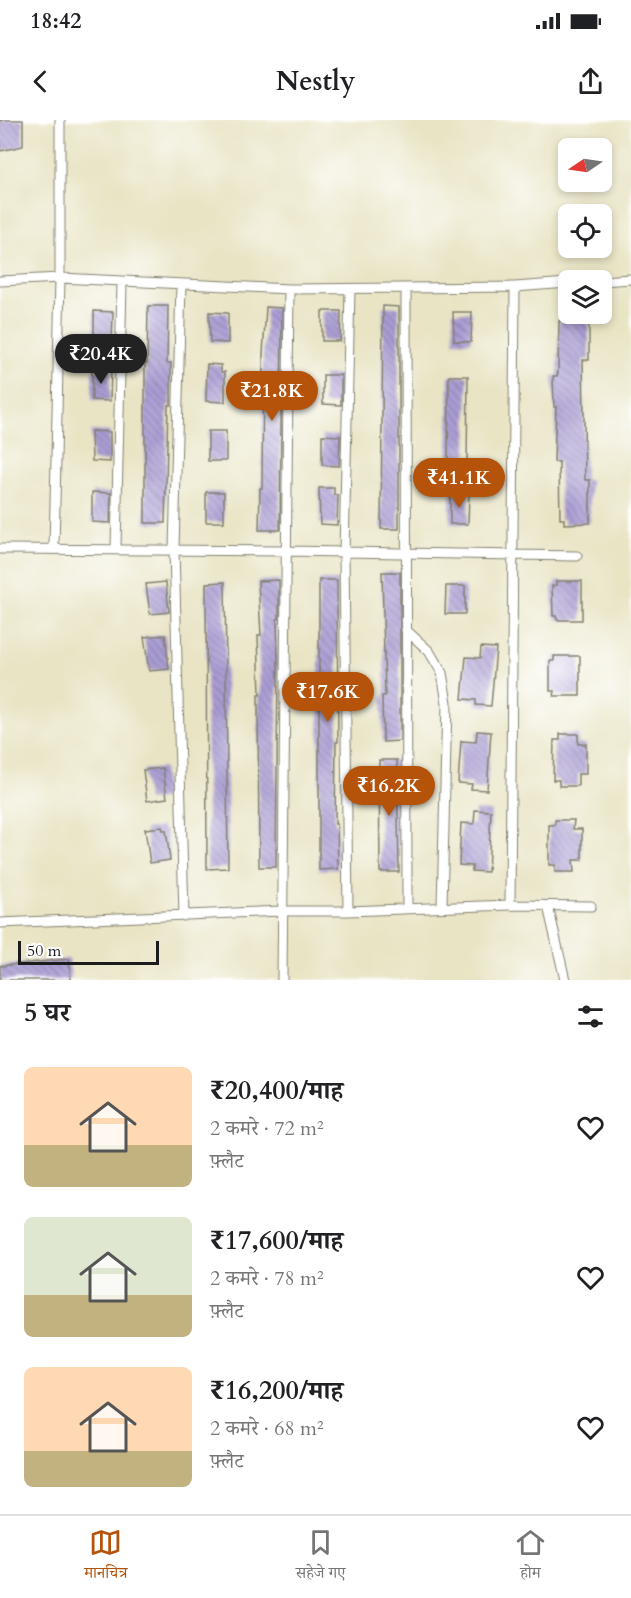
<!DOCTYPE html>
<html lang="hi">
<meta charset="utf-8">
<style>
:root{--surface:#fff;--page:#f2f2f2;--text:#202124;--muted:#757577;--line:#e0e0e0;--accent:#b45309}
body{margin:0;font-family:Cardo,"Noto Serif Devanagari",serif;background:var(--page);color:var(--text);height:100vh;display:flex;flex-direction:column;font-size:22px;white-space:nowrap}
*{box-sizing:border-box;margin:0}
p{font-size:20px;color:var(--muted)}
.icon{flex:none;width:33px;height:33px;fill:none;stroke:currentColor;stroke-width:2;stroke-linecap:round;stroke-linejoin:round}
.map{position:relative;height:860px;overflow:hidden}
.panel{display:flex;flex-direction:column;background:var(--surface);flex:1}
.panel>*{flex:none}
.needle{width:39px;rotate:257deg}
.buttons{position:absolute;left:558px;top:18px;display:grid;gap:12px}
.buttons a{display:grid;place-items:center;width:54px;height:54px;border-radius:9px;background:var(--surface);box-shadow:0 3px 9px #0003;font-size:30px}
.scale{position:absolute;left:18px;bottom:15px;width:141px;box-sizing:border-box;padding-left:6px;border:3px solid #1c1c1c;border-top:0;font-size:16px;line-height:21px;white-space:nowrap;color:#1c1c1c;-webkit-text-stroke:4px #fff;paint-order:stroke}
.price{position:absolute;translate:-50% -51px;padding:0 14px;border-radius:21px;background:var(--accent);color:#fff;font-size:20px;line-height:39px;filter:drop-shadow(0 2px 3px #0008)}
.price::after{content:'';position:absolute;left:50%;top:36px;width:18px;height:14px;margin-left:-9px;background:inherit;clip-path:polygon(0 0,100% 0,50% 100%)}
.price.current{background:#222;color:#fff}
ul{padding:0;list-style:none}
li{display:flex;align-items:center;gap:18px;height:150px;padding:0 24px}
li span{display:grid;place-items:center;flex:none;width:168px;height:120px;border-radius:9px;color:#555}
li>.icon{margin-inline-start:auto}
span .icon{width:72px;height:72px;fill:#fffc;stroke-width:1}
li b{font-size:26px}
h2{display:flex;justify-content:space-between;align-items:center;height:72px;padding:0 24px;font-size:26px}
.status{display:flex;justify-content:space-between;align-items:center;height:42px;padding:0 30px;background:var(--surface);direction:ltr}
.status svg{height:16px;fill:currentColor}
header{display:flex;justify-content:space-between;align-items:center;height:78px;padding:0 24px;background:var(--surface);font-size:27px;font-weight:600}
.tab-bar{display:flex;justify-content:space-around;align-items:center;height:84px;border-top:2px solid var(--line);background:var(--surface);font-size:16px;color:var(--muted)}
.tab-bar a{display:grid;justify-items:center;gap:3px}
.tab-bar .current{color:var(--accent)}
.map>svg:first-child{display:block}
</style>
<div class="status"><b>18:42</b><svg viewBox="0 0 49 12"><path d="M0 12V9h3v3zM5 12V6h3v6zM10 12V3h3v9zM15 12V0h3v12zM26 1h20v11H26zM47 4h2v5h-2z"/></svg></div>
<header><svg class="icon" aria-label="back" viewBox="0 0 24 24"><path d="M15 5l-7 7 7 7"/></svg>Nestly<svg class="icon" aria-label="share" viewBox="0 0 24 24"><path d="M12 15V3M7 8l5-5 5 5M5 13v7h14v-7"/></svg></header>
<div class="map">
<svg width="631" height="860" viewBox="0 0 631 860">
<defs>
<pattern id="building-back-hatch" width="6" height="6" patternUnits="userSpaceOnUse" patternTransform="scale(1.5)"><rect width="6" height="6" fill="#ab9dd4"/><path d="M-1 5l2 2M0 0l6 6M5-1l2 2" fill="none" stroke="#8a7fab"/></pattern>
</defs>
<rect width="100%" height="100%" fill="#fff"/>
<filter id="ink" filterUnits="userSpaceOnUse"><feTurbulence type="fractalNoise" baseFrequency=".0167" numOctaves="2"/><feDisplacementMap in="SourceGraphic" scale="12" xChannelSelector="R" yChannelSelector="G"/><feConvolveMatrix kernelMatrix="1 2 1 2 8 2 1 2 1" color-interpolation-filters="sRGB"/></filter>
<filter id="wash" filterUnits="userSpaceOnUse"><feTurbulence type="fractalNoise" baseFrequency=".008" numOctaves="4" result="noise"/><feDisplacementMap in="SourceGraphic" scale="24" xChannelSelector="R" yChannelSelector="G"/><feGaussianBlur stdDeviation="1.35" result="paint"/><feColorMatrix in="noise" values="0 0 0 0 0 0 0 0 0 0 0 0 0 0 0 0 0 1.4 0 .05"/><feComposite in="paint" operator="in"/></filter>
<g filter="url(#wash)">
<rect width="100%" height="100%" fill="#e9e4c4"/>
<g id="blocks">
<path fill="url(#building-back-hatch)" d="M 0,0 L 23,0 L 23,26 L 0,31 Z
M 148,186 L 168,186 L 167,243 L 171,243 L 171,285 L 168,285 L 165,403 L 145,403 L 145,243 L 147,243 Z
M 383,186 L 399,187 L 399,409 L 381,409 Z
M 266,187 L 282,188 L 280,410 L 259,410 L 260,368 L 262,368 L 263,234 Z
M 94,191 L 113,192 L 112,222 L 94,221 Z
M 322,191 L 341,191 L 340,221 L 322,221 Z
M 209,192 L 228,193 L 228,223 L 210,222 Z
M 453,192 L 472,192 L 471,222 L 454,221 Z
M 562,196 L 589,196 L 589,240 L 583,240 L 585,360 L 590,360 L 590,403 L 564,404 L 564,399 L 560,399 L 559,342 L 554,342 L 556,287 L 554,287 L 553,256 L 557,256 L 558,252 L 559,201 L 562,201 Z
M 207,244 L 221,245 L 221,252 L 225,252 L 225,282 L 206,281 Z
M 92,250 L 111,251 L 110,281 L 92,280 Z
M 323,255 L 341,255 L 341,285 L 323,284 Z
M 449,256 L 468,256 L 467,343 L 448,344 Z
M 91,311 L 110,312 L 110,342 L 92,341 Z
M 208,311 L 226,311 L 226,341 L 208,341 Z
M 322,315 L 340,316 L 339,346 L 322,345 Z
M 319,368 L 334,368 L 334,375 L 338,375 L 337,405 L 320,404 Z
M 92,372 L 111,373 L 110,403 L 92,402 Z
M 206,372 L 224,372 L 224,402 L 206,402 Z
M 450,374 L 469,374 L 468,404 L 450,404 Z
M 382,452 L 400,452 L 400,621 L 383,622 L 382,576 L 385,576 Z
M 279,460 L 279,499 L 277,499 L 278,542 L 276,747 L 259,747 L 258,575 L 260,575 L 258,515 L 261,515 L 258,461 Z
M 319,460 L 337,460 L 338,622 L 336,622 L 335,704 L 337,704 L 338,749 L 319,750 Z
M 556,461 L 582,461 L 582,500 L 557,500 L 556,496 L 553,496 L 552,466 L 556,465 Z
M 166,462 L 169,492 L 150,494 L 146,464 Z
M 225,462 L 228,748 L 207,749 L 206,463 Z
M 446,466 L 465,466 L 465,494 L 445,494 Z
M 165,515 L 169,549 L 149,551 L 144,517 Z
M 481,527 L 496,528 L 491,586 L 476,585 L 476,580 L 462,579 L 466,537 L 480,538 Z
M 554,536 L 580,536 L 580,576 L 554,576 L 555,571 L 550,571 L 550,541 L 554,541 Z
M 477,611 L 491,612 L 487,670 L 471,669 L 472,664 L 458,663 L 461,621 L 476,622 Z
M 560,614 L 578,614 L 578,624 L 586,624 L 586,654 L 578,654 L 578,666 L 559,666 L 559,660 L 553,660 L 554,620 L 560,620 Z
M 379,640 L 397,640 L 399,752 L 380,752 Z
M 163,648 L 167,678 L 147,681 L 143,650 Z
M 475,690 L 491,691 L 488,752 L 472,751 L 472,746 L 459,745 L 461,703 L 474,704 Z
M 555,700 L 574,700 L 573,709 L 582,709 L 582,740 L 573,740 L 574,752 L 555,752 L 555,745 L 549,745 L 549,705 L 555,705 Z
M 162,707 L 163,710 L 166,710 L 170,740 L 150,743 L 145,709 Z
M 69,839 L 71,860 L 0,860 L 0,846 Z"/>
</g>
</g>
<g filter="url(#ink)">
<use href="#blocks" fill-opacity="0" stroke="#828070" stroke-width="1.5"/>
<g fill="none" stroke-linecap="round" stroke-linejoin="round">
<defs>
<path id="lane" d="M 0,161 L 60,158 L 289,169 L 515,167 L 568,163
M 602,161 L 631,159
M 181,164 L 174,429 L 184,796
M 406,168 L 407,788
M 0,429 L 287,431 L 577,436
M 54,429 L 60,158 L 60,0
M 116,429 L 122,162
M 406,510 L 429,531 L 442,553 L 447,583 L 442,787
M 510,785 L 515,167
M 548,786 L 565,860
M 348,791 L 344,433 L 350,169
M 0,803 L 281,791 L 348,791 L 510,785 L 591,786
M 282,860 L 289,169"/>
</defs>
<use href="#lane" stroke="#828070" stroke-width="11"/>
<use href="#lane" stroke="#fff" stroke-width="9"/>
</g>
</g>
</svg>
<div class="buttons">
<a><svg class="needle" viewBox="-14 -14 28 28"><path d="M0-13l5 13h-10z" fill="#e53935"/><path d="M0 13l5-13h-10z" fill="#757577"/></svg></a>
<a><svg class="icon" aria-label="locate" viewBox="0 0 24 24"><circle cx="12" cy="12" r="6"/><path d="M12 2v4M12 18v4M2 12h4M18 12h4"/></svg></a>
<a><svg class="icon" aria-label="layers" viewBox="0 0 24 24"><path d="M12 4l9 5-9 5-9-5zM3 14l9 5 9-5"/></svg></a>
</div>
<div class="scale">50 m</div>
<b class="price current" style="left:101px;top:265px">₹20.4K</b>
<b class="price" style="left:272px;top:302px">₹21.8K</b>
<b class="price" style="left:459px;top:389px">₹41.1K</b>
<b class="price" style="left:328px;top:603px">₹17.6K</b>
<b class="price" style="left:389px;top:697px">₹16.2K</b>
</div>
<section class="panel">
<h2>5 घर<svg class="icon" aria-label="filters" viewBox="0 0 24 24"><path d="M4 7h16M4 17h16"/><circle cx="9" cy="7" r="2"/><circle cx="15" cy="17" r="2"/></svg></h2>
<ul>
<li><span style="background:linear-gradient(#ffd9b3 65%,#c2b280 0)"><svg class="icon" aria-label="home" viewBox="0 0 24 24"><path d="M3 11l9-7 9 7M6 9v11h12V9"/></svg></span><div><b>₹20,400/माह</b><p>2 कमरे · 72 m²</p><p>फ़्लैट</p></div><svg class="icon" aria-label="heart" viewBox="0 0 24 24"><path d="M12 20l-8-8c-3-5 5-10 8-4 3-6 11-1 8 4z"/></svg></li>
<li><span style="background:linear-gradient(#dfe7d0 65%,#c2b280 0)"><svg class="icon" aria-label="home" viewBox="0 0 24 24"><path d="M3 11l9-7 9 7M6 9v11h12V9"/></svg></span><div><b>₹17,600/माह</b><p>2 कमरे · 78 m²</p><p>फ़्लैट</p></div><svg class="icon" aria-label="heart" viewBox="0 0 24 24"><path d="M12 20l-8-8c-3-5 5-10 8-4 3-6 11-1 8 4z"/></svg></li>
<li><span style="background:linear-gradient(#ffd9b3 70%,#c2b280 0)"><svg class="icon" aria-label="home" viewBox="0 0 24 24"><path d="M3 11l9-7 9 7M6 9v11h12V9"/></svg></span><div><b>₹16,200/माह</b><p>2 कमरे · 68 m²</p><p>फ़्लैट</p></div><svg class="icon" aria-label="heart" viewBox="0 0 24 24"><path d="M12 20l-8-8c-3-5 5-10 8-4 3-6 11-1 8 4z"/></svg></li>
</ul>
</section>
<nav class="tab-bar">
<a class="current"><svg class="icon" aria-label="map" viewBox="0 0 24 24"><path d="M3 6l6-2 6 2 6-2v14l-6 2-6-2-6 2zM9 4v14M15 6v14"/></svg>मानचित्र</a>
<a><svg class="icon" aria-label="saved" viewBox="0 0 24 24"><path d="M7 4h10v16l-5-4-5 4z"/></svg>सहेजे गए</a>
<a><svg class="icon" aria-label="home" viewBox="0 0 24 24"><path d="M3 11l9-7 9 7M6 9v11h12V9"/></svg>होम</a>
</nav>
